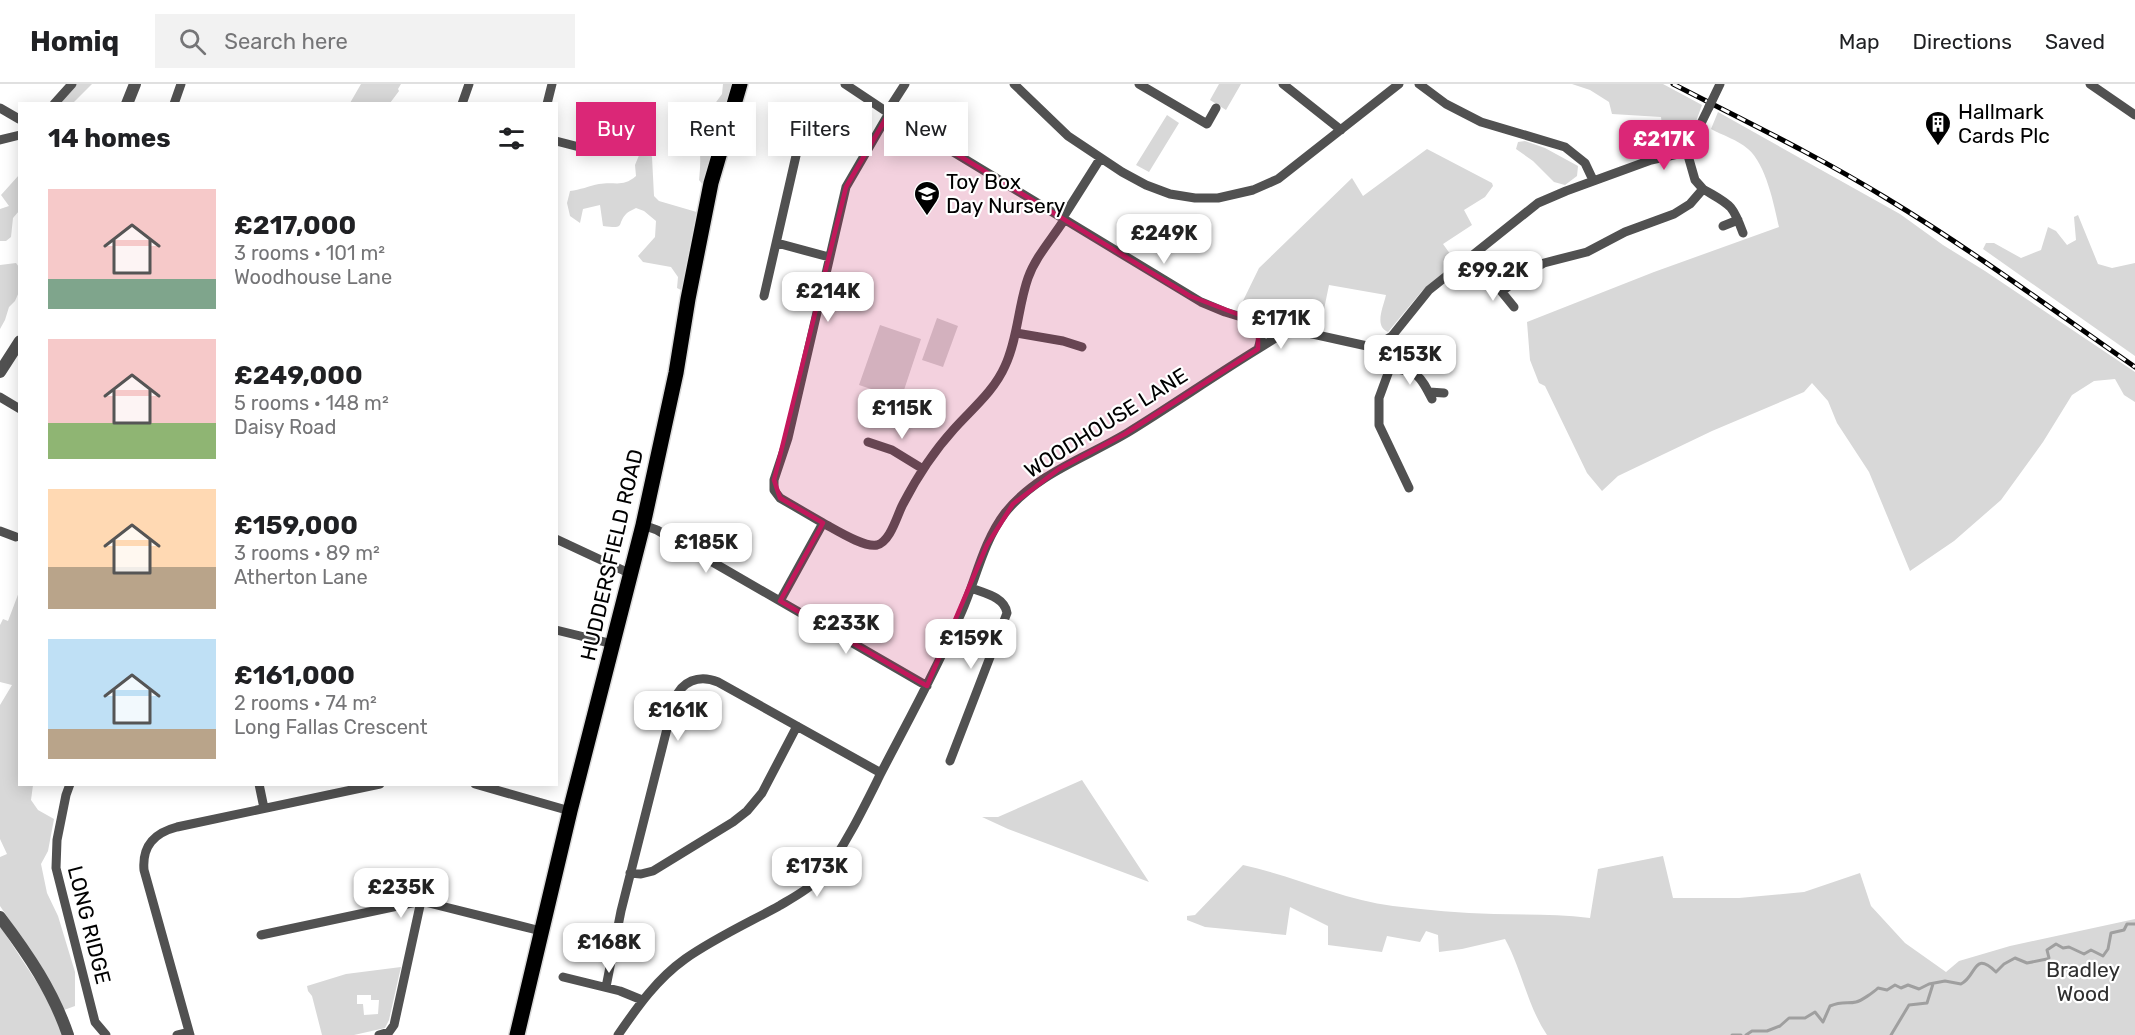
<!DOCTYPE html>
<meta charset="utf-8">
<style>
:root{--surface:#fff;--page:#f2f2f2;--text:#202124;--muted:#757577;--line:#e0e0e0;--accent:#db2777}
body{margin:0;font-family:Rubik,sans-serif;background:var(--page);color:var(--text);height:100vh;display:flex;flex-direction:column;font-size:22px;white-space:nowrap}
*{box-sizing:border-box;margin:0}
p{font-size:20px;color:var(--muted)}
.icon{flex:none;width:33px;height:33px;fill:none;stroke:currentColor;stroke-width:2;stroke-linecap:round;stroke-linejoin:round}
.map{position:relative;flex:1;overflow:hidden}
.side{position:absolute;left:18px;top:18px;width:540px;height:684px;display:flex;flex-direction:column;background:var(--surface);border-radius:0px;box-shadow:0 3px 15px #0003}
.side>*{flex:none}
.guide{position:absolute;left:576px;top:18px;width:570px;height:54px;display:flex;gap:12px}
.price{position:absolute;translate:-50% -51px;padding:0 14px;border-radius:12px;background:#fff;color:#222;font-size:20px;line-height:39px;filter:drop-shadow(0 2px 3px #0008)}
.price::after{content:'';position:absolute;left:50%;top:36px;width:18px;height:14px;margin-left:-9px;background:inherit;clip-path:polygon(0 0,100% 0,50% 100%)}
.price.on{background:var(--accent);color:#fff}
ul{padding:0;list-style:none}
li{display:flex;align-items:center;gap:18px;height:150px;padding:0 30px}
li span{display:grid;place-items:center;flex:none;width:168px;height:120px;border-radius:0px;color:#555}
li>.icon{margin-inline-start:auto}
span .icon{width:72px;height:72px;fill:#fffc;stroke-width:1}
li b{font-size:26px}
h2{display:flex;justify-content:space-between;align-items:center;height:72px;padding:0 30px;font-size:26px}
.chip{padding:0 21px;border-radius:0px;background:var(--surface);box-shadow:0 3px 15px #0003;font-size:21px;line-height:54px}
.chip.on{background:var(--accent);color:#fff}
header{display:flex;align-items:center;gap:36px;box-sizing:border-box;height:84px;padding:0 30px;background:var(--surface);border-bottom:2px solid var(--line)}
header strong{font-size:28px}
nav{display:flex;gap:33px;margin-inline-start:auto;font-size:21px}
.search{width:420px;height:54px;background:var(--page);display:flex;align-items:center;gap:15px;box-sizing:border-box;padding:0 21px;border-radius:0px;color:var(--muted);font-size:22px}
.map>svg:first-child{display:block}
</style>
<header>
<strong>Homiq</strong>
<div class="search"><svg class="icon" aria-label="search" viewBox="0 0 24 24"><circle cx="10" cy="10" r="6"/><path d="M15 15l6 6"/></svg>Search here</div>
<nav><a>Map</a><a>Directions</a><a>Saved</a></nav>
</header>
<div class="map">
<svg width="2135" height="951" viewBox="0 0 2135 951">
<rect width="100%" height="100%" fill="#fff"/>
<path fill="#d8d8d8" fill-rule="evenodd" d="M 76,0 L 92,0 L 73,19 L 58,20 Z
M 361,0 L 401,0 L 398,5 L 399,7 L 390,19 L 350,19 Z
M 723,0 L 733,0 L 706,97 L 703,101 L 699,96 C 700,84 702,68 697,57 C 693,50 690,46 689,39 L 700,40 L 722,10 Z
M 1219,0 L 1241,0 L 1226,26 L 1210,16 Z
M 1572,0 L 1663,0 L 1702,21 L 1689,57 L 1665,68 L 1661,33 L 1612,30 L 1609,18 L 1590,6 Z
M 1718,28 L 1900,130 L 1943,161 L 1985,187 L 2135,288 L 2135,318 L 2124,311 L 2115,295 L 2094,297 L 2072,311 L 2043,358 L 2001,416 L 1954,457 L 1910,487 L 1869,388 L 1837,339 L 1828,317 L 1812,299 L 1804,308 L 1712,347 L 1618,392 L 1602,407 L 1587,389 L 1545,302 L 1539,299 L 1530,276 L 1527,238 L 1654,188 L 1779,143 C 1774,121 1766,80 1748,65 C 1738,56 1722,51 1711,45 Z
M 1167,31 L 1179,39 L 1149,88 L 1136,81 Z
M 1525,57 L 1545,64 L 1578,82 L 1577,92 L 1565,101 L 1554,98 L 1533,77 L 1516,65 L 1518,58 Z
M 642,64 L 648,66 L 652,73 L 654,112 L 659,117 L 700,129 L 683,207 L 677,204 L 678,193 L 671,183 L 643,178 L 638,172 L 655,153 L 656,137 L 644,127 L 636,124 C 633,126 629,127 627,129 C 615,141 628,145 603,142 L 600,121 L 583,125 L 580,139 L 570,132 L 567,119 L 570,107 C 580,106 589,102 599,100 C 615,97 622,104 636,92 L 635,81 Z
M 1427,65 L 1492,99 L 1493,102 L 1485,113 L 1464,126 L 1472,141 L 1443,160 L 1458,181 L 1422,207 L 1388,248 C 1374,242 1383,224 1386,211 L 1329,201 L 1321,240 L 1318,243 L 1240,223 L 1259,184 L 1352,94 L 1363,112 Z
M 19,91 L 19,127 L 13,134 L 11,153 L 6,157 L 0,157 L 0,125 L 9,122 L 1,111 Z
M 2078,131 L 2098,180 L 2112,184 L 2135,179 L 2135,272 L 1983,165 L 1986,159 L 1994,159 L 2021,174 L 2041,166 L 2048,143 L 2056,147 L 2067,161 L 2076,156 L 2074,133 Z
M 16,179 L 19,183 L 19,208 L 15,217 L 9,223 L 5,236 L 0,245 L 0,181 Z
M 937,234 L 958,242 L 943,283 L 922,276 Z
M 880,241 L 921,255 L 901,315 L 859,301 Z
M 19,508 L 20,700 L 33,701 L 31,716 L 38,726 L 54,735 L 48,767 L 41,780 L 47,809 L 58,832 L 75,888 L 75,922 L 64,926 L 43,885 L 0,822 L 0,773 L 7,770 L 0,755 L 0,621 L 12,601 L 0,598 L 0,541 L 3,535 L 8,537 Z
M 1082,696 L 1149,798 L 1008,745 L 982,733 L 998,733 Z
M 1663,772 L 1673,814 L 1739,814 L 1804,808 L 1860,789 L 1871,822 L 1905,859 L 1946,888 L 1959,877 L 2010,862 L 2135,835 L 2135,951 L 1547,951 C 1527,921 1522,886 1505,855 L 1462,865 L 1439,868 L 1438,851 L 1426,847 L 1420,858 L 1387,852 L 1382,868 L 1328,861 L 1328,842 L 1290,823 L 1286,851 L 1205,843 L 1187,836 L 1187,832 L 1195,831 L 1243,781 C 1294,792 1341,815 1393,822 C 1426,826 1461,829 1494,830 C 1526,831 1558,830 1590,834 L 1598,785 Z
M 0,842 L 55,926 L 63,951 L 0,951 Z
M 401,883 L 389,936 L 385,944 L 354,951 L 322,951 L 312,912 L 308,907 L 307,902 L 346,890 ZM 357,911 L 371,911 L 371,916 L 379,916 L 378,930 L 364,931 L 363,920 L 357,920 Z"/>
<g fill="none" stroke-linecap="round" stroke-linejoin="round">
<path stroke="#9f9f9f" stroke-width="3" d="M 1732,951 L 1741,951
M 1746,951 L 1752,947 L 1767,947 L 1780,942 L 1789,934 L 1805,934 L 1815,928 L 1823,938 L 1830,922 C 1842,917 1848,920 1856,918 C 1861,917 1874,908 1878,904 L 1887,906 L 1895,901 L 1901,904 L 1908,901 L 1919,905 L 1929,900 L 1945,897 L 1961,900 C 1977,892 1973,866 1996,888 L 2004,880 L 2015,874 L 2027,879 L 2047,875 L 2049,874 L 2047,866 L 2056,860 L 2063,864 L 2069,863 L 2084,870 L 2091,866 L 2103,872 L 2108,865 L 2111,849 L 2124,846 L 2127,840 L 2135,840
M 1891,951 L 1909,921 L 1927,919 L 1933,900"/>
<defs>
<path id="primary" d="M 517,951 L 570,727 L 643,441 L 676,289 L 688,215 L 711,99 L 740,0"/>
</defs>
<use href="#primary" stroke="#dbdbdb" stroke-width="18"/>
<path stroke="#515151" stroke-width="9" d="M 845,0 L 887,28 L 1201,218 L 1225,228 L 1258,238 L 1367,262 L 1382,258 L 1392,252 L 1429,206 L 1538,119 L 1566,107 L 1651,76 L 1687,68 L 1709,23
M 1014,0 L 1068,52 L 1122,88 L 1146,101 L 1170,110 L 1195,114 L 1218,114 L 1253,106 L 1278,95 L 1399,0
M 1139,0 L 1207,40 L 1216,24
M 1283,0 L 1341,46
M 1419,0 L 1446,20 L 1481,38 L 1565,63 L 1585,79 L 1593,96
M 2090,0 L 2135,31
M 54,20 L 72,0
M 174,20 L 181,0
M 462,20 L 469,0
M 547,20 L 552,0
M 0,24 L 19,35
M 887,28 L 905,0
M 0,56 L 20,51
M 556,57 L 587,65 L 607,66
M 594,65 L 602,27
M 1687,68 L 1695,96 L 1703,105
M 1062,135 L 1100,75
M 1723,142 L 1738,136
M 777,159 L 829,173
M 1492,196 L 1514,223
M 1502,207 L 1524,191 L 1544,179 L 1587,168 L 1625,148 L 1674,130 L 1690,120 L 1703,105 C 1730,121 1732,119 1743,149
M 764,212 L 803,41
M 1016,249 L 1063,257 L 1082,263
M 1382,258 L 1389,275 L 1390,284 L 1379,314 L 1379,341 L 1409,404
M 1258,265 L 1290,245
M 1390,284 C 1418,287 1420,291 1432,315
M 1429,308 L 1444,309
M 0,313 L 20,325
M 868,358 L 892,366 L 923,385
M 823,439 L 780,414 L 774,406 L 774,396 L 788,354 L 846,103 L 889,29
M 643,441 L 657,446 L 927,602
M 0,447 L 16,453
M 556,455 L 631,490
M 780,517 L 823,439 C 836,446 864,464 877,461 C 891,457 897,431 903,420 C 917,393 934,367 954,345 C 973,324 994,307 1005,282 C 1018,254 1018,222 1028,194 C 1036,172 1052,155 1064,136
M 556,546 L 613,560
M 950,677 L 1007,529 C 1005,513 984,509 971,504
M 70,700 L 66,711 L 57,756 L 56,784 L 95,938 L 106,951
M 259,700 L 264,724
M 475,700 L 570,727
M 630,789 L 641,790 L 653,787 L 733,738 L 747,727 L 762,709 L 797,642
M 261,851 L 421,817 L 541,847
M 563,893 L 620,907 L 642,916
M 606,903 L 621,827 L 674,617 C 681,597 699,590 718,598 L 881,689
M 177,951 L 189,948
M 190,951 L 144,786 C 142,762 154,749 177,743 L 380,700
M 379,951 L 389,948 L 394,941 L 421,817
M 618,951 C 638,922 657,895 685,875 C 715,854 748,839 779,822 C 794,813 811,804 823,790 C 844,765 866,719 881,689 C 909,635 938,583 962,527 C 976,495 983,458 1005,429 C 1036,390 1085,374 1127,349 C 1171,322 1214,292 1258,265 L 1262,251 L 1258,238"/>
<path stroke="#515151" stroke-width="12" d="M 127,20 L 135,0
M 0,288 L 20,257
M 0,833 C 28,870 53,907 68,951"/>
<use href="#primary" stroke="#000" stroke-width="15"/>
<defs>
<path id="rail" d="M 1673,0 C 1745,37 1818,72 1886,114 C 1972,166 2053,226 2135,283"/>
</defs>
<use href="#rail" stroke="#000" stroke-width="5"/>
<use href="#rail" stroke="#fff" stroke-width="3" stroke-dasharray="9" stroke-linecap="butt"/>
<path stroke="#515151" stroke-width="9" d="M 1709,23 L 1720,0"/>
</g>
<path fill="#c2185b" fill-opacity="0.2" stroke="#c2185b" stroke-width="4.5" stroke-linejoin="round" d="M 889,29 L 1190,212 L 1258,238 L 1258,265 L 1125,350 L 1059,385 L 1013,420 L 987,461 L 927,602 L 780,517 L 823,439 L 780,414 L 774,396 L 846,103 Z"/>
<defs>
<symbol id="building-pin" viewBox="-11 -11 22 30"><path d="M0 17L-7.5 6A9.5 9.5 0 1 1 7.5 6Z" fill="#000" stroke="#fff"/><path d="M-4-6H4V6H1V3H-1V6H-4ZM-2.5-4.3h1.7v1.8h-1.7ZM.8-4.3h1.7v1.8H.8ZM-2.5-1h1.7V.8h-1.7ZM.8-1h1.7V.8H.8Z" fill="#fff"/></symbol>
<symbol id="school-pin" viewBox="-11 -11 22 30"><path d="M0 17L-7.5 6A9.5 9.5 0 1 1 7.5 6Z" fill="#000" stroke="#fff"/><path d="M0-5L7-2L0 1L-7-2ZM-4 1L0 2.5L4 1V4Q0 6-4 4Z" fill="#fff"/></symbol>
</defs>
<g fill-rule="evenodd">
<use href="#building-pin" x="1923" y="25" width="30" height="40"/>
<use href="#school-pin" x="912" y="95" width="30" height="40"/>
</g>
<g text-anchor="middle" stroke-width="4.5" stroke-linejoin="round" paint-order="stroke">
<g font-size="21" fill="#000" stroke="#fff" text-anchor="start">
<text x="1958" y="35">Hallmark<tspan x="1958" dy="24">Cards Plc</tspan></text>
<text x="946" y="105">Toy Box<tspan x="946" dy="24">Day Nursery</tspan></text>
</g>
<g font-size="21" fill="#000" stroke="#fff">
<text transform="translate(1106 339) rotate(-32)" y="7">WOODHOUSE LANE</text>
<text transform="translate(612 471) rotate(-77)" y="7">HUDDERSFIELD ROAD</text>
<text transform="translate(89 841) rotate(76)" y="7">LONG RIDGE</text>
</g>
<g font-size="21" fill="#2f2f2f" stroke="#fff">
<text x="2083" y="893">Bradley<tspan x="2083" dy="24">Wood</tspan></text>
</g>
</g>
</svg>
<b class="price on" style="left:1664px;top:87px">£217K</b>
<b class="price" style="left:1164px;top:181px">£249K</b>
<b class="price" style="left:1493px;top:218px">£99.2K</b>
<b class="price" style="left:828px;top:239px">£214K</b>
<b class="price" style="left:1281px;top:266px">£171K</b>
<b class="price" style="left:1410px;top:302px">£153K</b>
<b class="price" style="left:902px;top:356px">£115K</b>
<b class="price" style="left:706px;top:490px">£185K</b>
<b class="price" style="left:846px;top:571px">£233K</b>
<b class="price" style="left:971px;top:586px">£159K</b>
<b class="price" style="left:678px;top:658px">£161K</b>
<b class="price" style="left:817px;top:814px">£173K</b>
<b class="price" style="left:401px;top:835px">£235K</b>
<b class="price" style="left:609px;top:890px">£168K</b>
<div class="guide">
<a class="chip on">Buy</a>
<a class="chip">Rent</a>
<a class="chip">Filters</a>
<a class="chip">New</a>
</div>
<section class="side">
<h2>14 homes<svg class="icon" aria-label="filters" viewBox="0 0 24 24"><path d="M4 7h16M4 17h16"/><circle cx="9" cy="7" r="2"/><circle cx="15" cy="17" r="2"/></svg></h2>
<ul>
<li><span style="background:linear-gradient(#f6c9c9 75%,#7fa58c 0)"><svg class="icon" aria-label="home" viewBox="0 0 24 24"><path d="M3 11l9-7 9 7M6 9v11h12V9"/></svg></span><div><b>£217,000</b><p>3 rooms · 101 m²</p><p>Woodhouse Lane</p></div></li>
<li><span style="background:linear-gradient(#f6c9c9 70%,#8fb573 0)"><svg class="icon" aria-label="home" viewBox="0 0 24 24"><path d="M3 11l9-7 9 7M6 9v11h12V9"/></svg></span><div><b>£249,000</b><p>5 rooms · 148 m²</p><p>Daisy Road</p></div></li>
<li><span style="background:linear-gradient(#ffd9b3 65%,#b9a48a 0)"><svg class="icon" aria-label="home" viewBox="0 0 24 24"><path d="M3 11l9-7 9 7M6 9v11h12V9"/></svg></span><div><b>£159,000</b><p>3 rooms · 89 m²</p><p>Atherton Lane</p></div></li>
<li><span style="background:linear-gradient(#bfe0f5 75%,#b9a48a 0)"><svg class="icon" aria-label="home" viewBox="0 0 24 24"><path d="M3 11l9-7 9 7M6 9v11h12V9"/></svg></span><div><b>£161,000</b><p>2 rooms · 74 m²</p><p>Long Fallas Crescent</p></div></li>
</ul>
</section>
</div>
